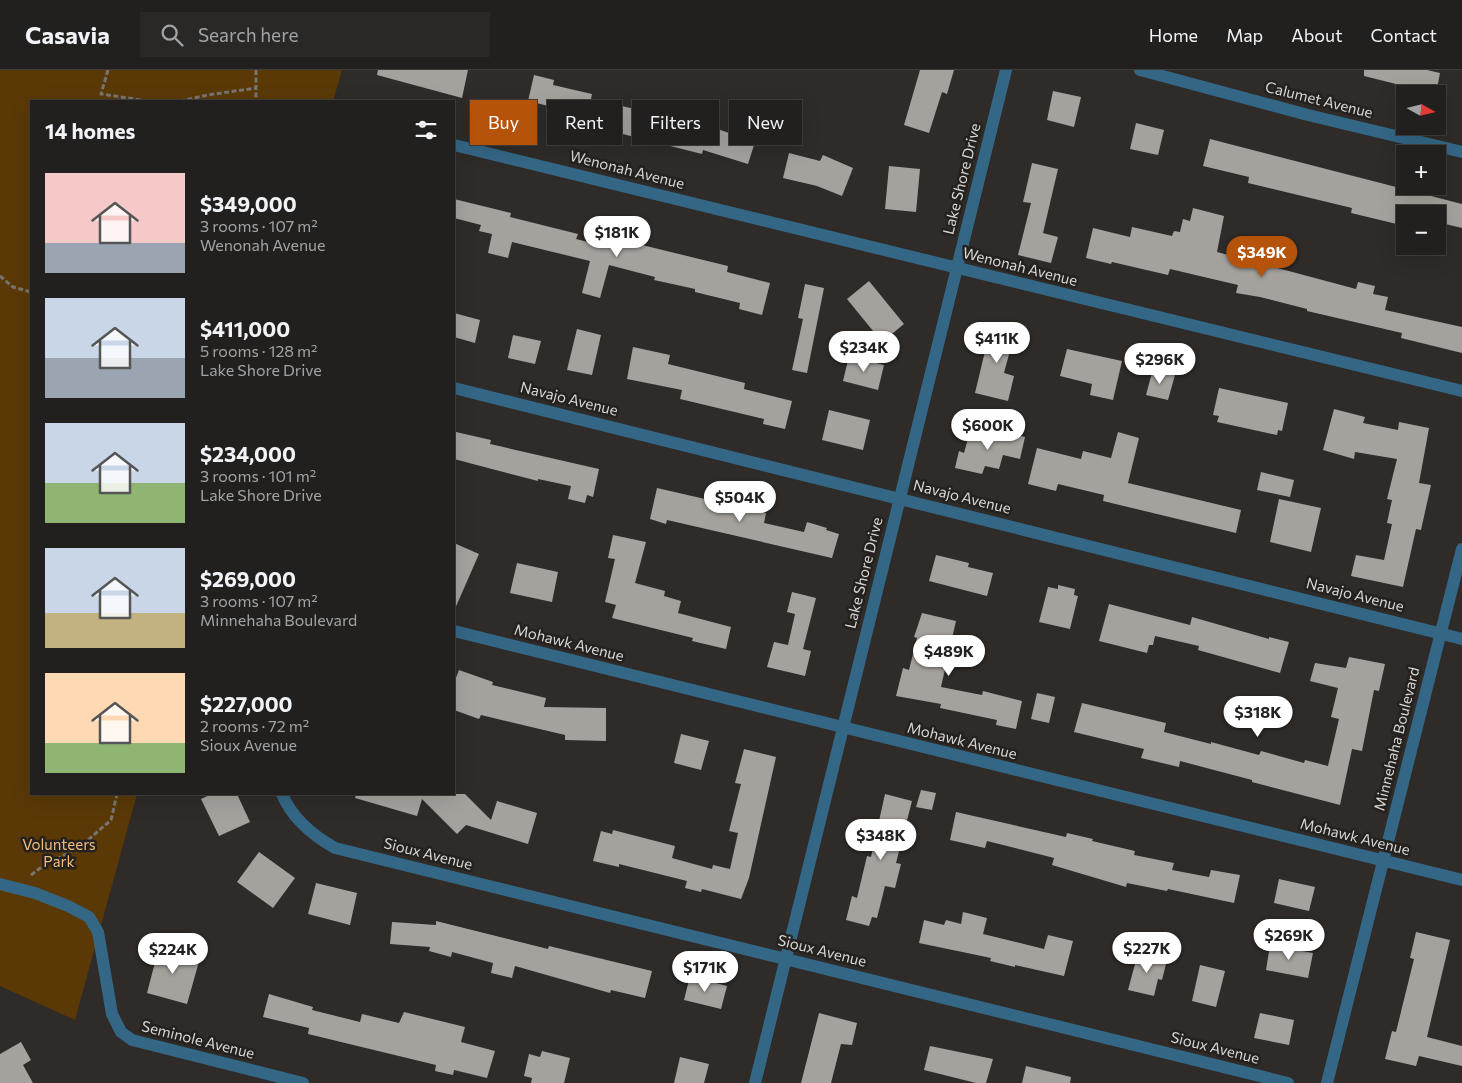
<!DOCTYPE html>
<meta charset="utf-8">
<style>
:root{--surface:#22201e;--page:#2a2827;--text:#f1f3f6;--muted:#a2a3a4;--line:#3f3e3c;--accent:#b45309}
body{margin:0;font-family:Commissioner,sans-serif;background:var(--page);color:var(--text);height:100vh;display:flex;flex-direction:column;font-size:19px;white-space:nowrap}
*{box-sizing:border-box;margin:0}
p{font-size:16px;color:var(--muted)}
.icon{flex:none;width:28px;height:28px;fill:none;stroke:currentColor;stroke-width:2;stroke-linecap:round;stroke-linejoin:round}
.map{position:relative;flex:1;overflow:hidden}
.drawer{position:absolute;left:30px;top:30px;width:425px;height:695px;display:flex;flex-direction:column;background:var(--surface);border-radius:0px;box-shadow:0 5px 20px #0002,0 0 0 1px var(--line)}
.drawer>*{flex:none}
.top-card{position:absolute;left:470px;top:30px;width:475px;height:45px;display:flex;gap:10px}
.needle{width:32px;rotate:98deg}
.buttons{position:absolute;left:1396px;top:15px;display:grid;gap:10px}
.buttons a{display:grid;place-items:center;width:50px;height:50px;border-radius:0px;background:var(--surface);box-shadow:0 5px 20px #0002,0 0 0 1px var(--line);font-size:25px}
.price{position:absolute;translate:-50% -42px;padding:0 11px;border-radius:18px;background:#fff;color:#222;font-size:16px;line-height:32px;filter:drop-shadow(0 1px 2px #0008)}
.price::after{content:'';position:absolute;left:50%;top:30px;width:15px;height:11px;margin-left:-8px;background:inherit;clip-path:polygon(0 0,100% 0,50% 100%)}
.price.selected{background:var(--accent);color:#fff}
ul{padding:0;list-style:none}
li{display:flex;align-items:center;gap:15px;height:125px;padding:0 15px}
li span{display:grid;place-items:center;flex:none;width:140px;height:100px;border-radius:0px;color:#555}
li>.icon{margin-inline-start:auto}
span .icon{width:60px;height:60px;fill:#fffc;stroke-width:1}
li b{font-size:21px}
h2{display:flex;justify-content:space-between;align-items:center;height:60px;padding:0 15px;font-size:21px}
.pill{padding:0 18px;border-radius:0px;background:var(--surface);box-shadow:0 5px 20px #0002,0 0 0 1px var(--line);font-size:18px;line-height:45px}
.pill.selected{background:var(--accent);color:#fff}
header{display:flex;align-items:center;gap:30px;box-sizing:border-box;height:70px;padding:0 25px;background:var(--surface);border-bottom:1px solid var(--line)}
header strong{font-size:24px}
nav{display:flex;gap:28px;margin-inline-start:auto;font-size:18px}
.search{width:350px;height:45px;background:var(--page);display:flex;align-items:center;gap:12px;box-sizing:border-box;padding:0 18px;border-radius:0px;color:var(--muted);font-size:19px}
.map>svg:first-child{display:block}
</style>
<header>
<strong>Casavia</strong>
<div class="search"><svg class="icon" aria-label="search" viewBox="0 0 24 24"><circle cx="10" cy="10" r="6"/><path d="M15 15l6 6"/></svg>Search here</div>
<nav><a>Home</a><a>Map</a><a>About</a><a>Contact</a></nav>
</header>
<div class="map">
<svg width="1462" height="1013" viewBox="0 0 1462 1013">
<rect width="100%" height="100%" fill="#2e2b28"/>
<path fill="#5a3906" d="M 0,0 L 342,0 L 333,31 L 31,31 L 31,724 L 137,724 L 75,950 L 0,916 Z"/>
<path fill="#a5a29e" d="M 378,0 L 468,0 L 462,28 L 377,5 Z
M 920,0 L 954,0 L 947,24 L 942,22 L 929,63 L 904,55 Z
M 1364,0 L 1427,0 L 1440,3 L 1436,24 L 1410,24 L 1412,18 L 1364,6 Z
M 534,5 L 554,10 L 553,15 L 592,24 L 591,29 L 709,56 L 755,72 L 748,94 L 703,80 L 702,84 L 567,50 L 569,41 L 528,31 Z
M 1053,21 L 1081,27 L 1074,57 L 1047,50 Z
M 1136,53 L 1164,60 L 1158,85 L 1130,79 Z
M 1210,69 L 1462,134 L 1462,158 L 1441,153 L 1444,144 L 1405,144 L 1405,156 L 1351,143 L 1352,138 L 1248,113 L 1249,107 L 1203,96 Z
M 789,83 L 820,91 L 823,85 L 853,98 L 842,126 L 817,116 L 783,108 Z
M 1032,93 L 1058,99 L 1043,163 L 1058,167 L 1051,193 L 1018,185 L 1031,133 L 1023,132 Z
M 889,96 L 920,99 L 916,142 L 885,139 Z
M 454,129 L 511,143 L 510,147 L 578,164 L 576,169 L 616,179 L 620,167 L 638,171 L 638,174 L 728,196 L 727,202 L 770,213 L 762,245 L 739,239 L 740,233 L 695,222 L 695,219 L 654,210 L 655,207 L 609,195 L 600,228 L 582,223 L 590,191 L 512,172 L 508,188 L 488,183 L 492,164 L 479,161 L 481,155 L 454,148 Z
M 1193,138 L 1224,146 L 1217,182 L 1356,219 L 1358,212 L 1375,216 L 1373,224 L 1388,227 L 1385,240 L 1462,257 L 1462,283 L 1401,268 L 1402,263 L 1307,241 L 1307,239 L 1260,227 L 1236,223 L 1238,215 L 1170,199 L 1168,205 L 1112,192 L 1111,194 L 1086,188 L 1093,158 L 1130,167 L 1132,157 L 1172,166 L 1174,161 L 1180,162 L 1183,149 L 1190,151 Z
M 869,211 L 904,254 L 882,272 L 847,229 Z
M 805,214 L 824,218 L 807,303 L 792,300 L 803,249 L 798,248 Z
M 454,243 L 480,250 L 475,273 L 454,267 Z
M 992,252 L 1016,258 L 1004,303 L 1014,306 L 1008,331 L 975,323 Z
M 577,259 L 601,265 L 592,305 L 567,300 Z
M 513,265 L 541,271 L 535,294 L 508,288 Z
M 633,277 L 670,285 L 668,294 L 745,313 L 744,319 L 792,331 L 785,359 L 763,354 L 764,349 L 680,329 L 682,320 L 627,309 Z
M 1067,279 L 1122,291 L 1113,330 L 1090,325 L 1092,314 L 1060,306 Z
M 849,286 L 884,295 L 878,320 L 843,311 Z
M 1153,299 L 1175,305 L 1168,330 L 1146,325 Z
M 1219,318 L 1288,333 L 1282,361 L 1278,360 L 1277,365 L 1217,352 L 1219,346 L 1213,345 Z
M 1334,339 L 1365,347 L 1363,353 L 1398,360 L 1399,352 L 1429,358 L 1419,413 L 1431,415 L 1421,460 L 1416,459 L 1403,517 L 1351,506 L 1356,485 L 1384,490 L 1392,454 L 1387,453 L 1392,430 L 1387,429 L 1397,389 L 1355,382 L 1354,389 L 1323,380 Z
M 829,340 L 870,350 L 863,380 L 822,370 Z
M 970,361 L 1004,369 L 1005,362 L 1025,367 L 1020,389 L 1003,385 L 999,399 L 985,396 L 982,404 L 955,398 L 959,381 L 964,383 Z
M 456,362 L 491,370 L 490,374 L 599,399 L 593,427 L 587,425 L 585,433 L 568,429 L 571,416 L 538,409 L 538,411 L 454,389 Z
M 1118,362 L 1139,368 L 1128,413 L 1241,440 L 1236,463 L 1103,431 L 1104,425 L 1058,414 L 1056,421 L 1028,414 L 1037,378 L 1081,389 L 1083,381 L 1111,388 Z
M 1261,402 L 1294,410 L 1290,427 L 1257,420 Z
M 657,418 L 766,443 L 764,453 L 804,462 L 807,452 L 827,458 L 826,460 L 839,464 L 832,488 L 667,450 L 666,454 L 650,449 Z
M 1279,429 L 1321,438 L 1311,482 L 1270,472 Z
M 613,465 L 646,472 L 635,513 L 665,521 L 664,526 L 681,531 L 678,543 L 731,557 L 726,579 L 692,571 L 693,568 L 612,548 L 616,535 L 605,532 L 615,489 L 608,488 Z
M 454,473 L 479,484 L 454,541 Z
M 936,485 L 969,493 L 968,497 L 993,503 L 987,526 L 929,511 Z
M 517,493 L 558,502 L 552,532 L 510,523 Z
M 1058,515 L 1075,519 L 1074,525 L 1078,526 L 1070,559 L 1039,552 L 1048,517 L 1058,519 Z
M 792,522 L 816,528 L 803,579 L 811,581 L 805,606 L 767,597 L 774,572 L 788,575 L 795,544 L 787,542 Z
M 1109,534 L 1190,555 L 1192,547 L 1269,569 L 1269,567 L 1289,572 L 1280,603 L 1198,580 L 1199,576 L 1155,566 L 1153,575 L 1149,575 L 1147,583 L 1099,571 Z
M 922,543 L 956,551 L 941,617 L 982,625 L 983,621 L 1022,631 L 1016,659 L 996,655 L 997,650 L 940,638 L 941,634 L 896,626 L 903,598 L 909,600 L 917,568 L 914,567 Z
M 1349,587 L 1385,594 L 1379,621 L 1374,620 L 1362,681 L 1352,679 L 1340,735 L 1252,712 L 1252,710 L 1180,691 L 1179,697 L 1141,688 L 1144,679 L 1074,662 L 1082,633 L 1166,653 L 1164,662 L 1211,674 L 1211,672 L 1259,685 L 1261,681 L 1304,693 L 1305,690 L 1328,696 L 1339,649 L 1331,647 L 1338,618 L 1310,611 L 1315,593 L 1346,598 Z
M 459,600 L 493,612 L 492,615 L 546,628 L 544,637 L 606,638 L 606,671 L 565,670 L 565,665 L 481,645 L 479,649 L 454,640 L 454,613 Z
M 1037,623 L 1055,627 L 1049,653 L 1031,649 Z
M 681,664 L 709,671 L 701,700 L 674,693 Z
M 744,679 L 776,687 L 749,808 L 741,829 L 702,819 L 701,822 L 685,818 L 687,811 L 619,794 L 619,797 L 593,791 L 601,761 L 612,764 L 613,760 L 675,776 L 672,788 L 712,799 L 713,795 L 730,799 L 738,763 L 729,761 L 741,714 L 735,713 Z
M 921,720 L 936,723 L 932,740 L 916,737 Z
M 212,724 L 237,724 L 250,752 L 219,766 L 201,729 Z
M 356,724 L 465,724 L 491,750 L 497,731 L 537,743 L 528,774 L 466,755 L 457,764 L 422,729 L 417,746 L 355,728 Z
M 885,724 L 912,731 L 896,793 L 901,794 L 895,818 L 885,816 L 877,848 L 872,847 L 869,856 L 846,850 L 852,826 L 857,828 L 867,786 L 871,787 Z
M 956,742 L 1066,767 L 1067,763 L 1093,769 L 1092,771 L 1135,781 L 1134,785 L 1174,793 L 1172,800 L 1209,807 L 1211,800 L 1240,805 L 1234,833 L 1168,819 L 1167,821 L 1127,813 L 1126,817 L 1052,795 L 1054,788 L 987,771 L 985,778 L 950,770 Z
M 259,782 L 295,808 L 273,838 L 237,812 Z
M 1279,809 L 1315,817 L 1309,841 L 1274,833 Z
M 316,813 L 357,823 L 350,855 L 308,844 Z
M 963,842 L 987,848 L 983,864 L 1044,879 L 1048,865 L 1073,871 L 1064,906 L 1015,895 L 1015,897 L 990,891 L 991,888 L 919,873 L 924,850 L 944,855 L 946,850 L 961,854 Z
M 436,851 L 548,879 L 549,876 L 652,901 L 645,928 L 611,920 L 610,923 L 515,896 L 512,908 L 491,903 L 493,893 L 452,882 L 451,887 L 429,881 L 430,877 L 390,874 L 392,852 L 436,855 Z
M 1416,862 L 1450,870 L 1427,967 L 1462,976 L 1462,996 L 1419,986 L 1416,996 L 1385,989 L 1392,961 L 1396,962 L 1414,889 L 1410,888 Z
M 1270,875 L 1313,883 L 1308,908 L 1266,900 Z
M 159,877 L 200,888 L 187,934 L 147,923 Z
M 1138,883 L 1167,890 L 1162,910 L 1158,909 L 1154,926 L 1128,920 Z
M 1200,895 L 1225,901 L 1216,937 L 1192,931 Z
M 690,906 L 727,916 L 721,939 L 684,930 Z
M 269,924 L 313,937 L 312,940 L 360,952 L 362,944 L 399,953 L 404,942 L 465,957 L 461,972 L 495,981 L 487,1008 L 454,1000 L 453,1005 L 435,1001 L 436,995 L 308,964 L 309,958 L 263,947 Z
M 819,943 L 857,953 L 852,975 L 841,974 L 831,1013 L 801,1013 Z
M 1260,943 L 1294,950 L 1289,975 L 1254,968 Z
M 21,972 L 31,990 L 23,995 L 33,1013 L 0,1013 L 0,984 Z
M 930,976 L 993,989 L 986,1013 L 976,1013 L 924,1000 Z
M 542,981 L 570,988 L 564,1013 L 531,1013 L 532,1008 L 524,1006 L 529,984 L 540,987 Z
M 680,987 L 709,994 L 704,1013 L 674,1013 Z
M 1026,996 L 1071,1007 L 1070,1013 L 1022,1013 Z"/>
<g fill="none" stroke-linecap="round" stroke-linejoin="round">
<path stroke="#777472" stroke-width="3" stroke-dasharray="5 2.5" stroke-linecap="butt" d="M 108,0 L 101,24 L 148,31
M 256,0 L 256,31
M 180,31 L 208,25 L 256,18
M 0,206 L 13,217 L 31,222
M 31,805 L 43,796 L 80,777 L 111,750 L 117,724"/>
<path stroke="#346786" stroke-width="12" d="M 1140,0 L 1308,45 L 1462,82
M 454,75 L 1462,321
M 454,318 L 1462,569
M 454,561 L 1462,810
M 282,724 C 292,748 312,765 335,778 L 1288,1013
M 0,814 L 35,823 L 68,836 L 89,847 L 98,862 L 112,944 L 121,962 L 132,970 L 303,1013
M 755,1013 L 1006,0
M 1327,1013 L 1462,479"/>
</g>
<g text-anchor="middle" stroke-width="5" stroke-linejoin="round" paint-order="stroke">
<g font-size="15" fill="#d9d7d5" stroke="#24211e">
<text transform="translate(1319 30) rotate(14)" y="5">Calumet Avenue</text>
<text transform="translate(627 100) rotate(14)" y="5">Wenonah Avenue</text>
<text transform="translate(962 109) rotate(-76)" y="5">Lake Shore Drive</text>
<text transform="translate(1020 197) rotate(14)" y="5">Wenonah Avenue</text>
<text transform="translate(569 329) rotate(14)" y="5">Navajo Avenue</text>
<text transform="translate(962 427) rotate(14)" y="5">Navajo Avenue</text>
<text transform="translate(864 503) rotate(-76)" y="5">Lake Shore Drive</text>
<text transform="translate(1355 525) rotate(14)" y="5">Navajo Avenue</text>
<text transform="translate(569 573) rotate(14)" y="5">Mohawk Avenue</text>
<text transform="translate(1397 669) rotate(-76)" y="5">Minnehaha Boulevard</text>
<text transform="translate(962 671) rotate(14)" y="5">Mohawk Avenue</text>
<text transform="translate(1355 767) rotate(14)" y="5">Mohawk Avenue</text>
<text transform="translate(428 784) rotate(14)" y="5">Sioux Avenue</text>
<text transform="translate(822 881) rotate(14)" y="5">Sioux Avenue</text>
<text transform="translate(198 970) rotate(14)" y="5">Seminole Avenue</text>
<text transform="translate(1215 978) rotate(14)" y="5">Sioux Avenue</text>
</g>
<g font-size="15" fill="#f5bd7a" stroke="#24211e">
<text x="59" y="780">Volunteers<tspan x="59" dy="17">Park</tspan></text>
</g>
</g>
</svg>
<div class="buttons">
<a><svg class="needle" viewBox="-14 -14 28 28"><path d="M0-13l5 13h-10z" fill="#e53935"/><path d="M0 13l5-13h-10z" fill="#a2a3a4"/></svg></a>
<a>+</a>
<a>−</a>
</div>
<b class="price" style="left:617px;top:188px">$181K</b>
<b class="price selected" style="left:1262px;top:208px">$349K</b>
<b class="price" style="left:997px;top:294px">$411K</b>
<b class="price" style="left:864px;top:303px">$234K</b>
<b class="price" style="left:1160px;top:315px">$296K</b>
<b class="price" style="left:988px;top:381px">$600K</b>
<b class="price" style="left:740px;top:453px">$504K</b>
<b class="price" style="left:949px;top:607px">$489K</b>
<b class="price" style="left:1258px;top:668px">$318K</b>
<b class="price" style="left:881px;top:791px">$348K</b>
<b class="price" style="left:1289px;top:891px">$269K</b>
<b class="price" style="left:1147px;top:904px">$227K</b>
<b class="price" style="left:173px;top:905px">$224K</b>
<b class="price" style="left:705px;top:923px">$171K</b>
<div class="top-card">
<a class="pill selected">Buy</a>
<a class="pill">Rent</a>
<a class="pill">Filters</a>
<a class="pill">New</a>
</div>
<section class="drawer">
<h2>14 homes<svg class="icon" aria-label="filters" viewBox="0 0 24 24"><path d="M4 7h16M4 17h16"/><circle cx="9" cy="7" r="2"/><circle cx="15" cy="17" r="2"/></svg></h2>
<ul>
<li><span style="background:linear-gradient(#f6c9c9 70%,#9aa5b1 0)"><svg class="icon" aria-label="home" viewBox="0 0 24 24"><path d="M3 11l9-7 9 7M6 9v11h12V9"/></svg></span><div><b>$349,000</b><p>3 rooms · 107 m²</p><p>Wenonah Avenue</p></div></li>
<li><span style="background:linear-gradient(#c9d6e8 60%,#9aa5b1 0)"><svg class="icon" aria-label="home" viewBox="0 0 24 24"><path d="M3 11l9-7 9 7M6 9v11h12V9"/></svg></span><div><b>$411,000</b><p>5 rooms · 128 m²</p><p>Lake Shore Drive</p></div></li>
<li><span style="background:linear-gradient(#c9d6e8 60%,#8fb573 0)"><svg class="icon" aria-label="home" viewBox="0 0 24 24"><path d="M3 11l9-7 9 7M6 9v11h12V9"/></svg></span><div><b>$234,000</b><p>3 rooms · 101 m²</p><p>Lake Shore Drive</p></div></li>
<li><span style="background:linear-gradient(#c9d6e8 65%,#c2b280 0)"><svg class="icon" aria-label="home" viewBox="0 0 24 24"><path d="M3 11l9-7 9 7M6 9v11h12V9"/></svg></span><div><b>$269,000</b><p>3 rooms · 107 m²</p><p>Minnehaha Boulevard</p></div></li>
<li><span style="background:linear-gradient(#ffd9b3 70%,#8fb573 0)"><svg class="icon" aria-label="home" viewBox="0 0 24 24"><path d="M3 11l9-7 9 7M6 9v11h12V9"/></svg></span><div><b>$227,000</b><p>2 rooms · 72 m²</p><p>Sioux Avenue</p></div></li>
</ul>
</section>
</div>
